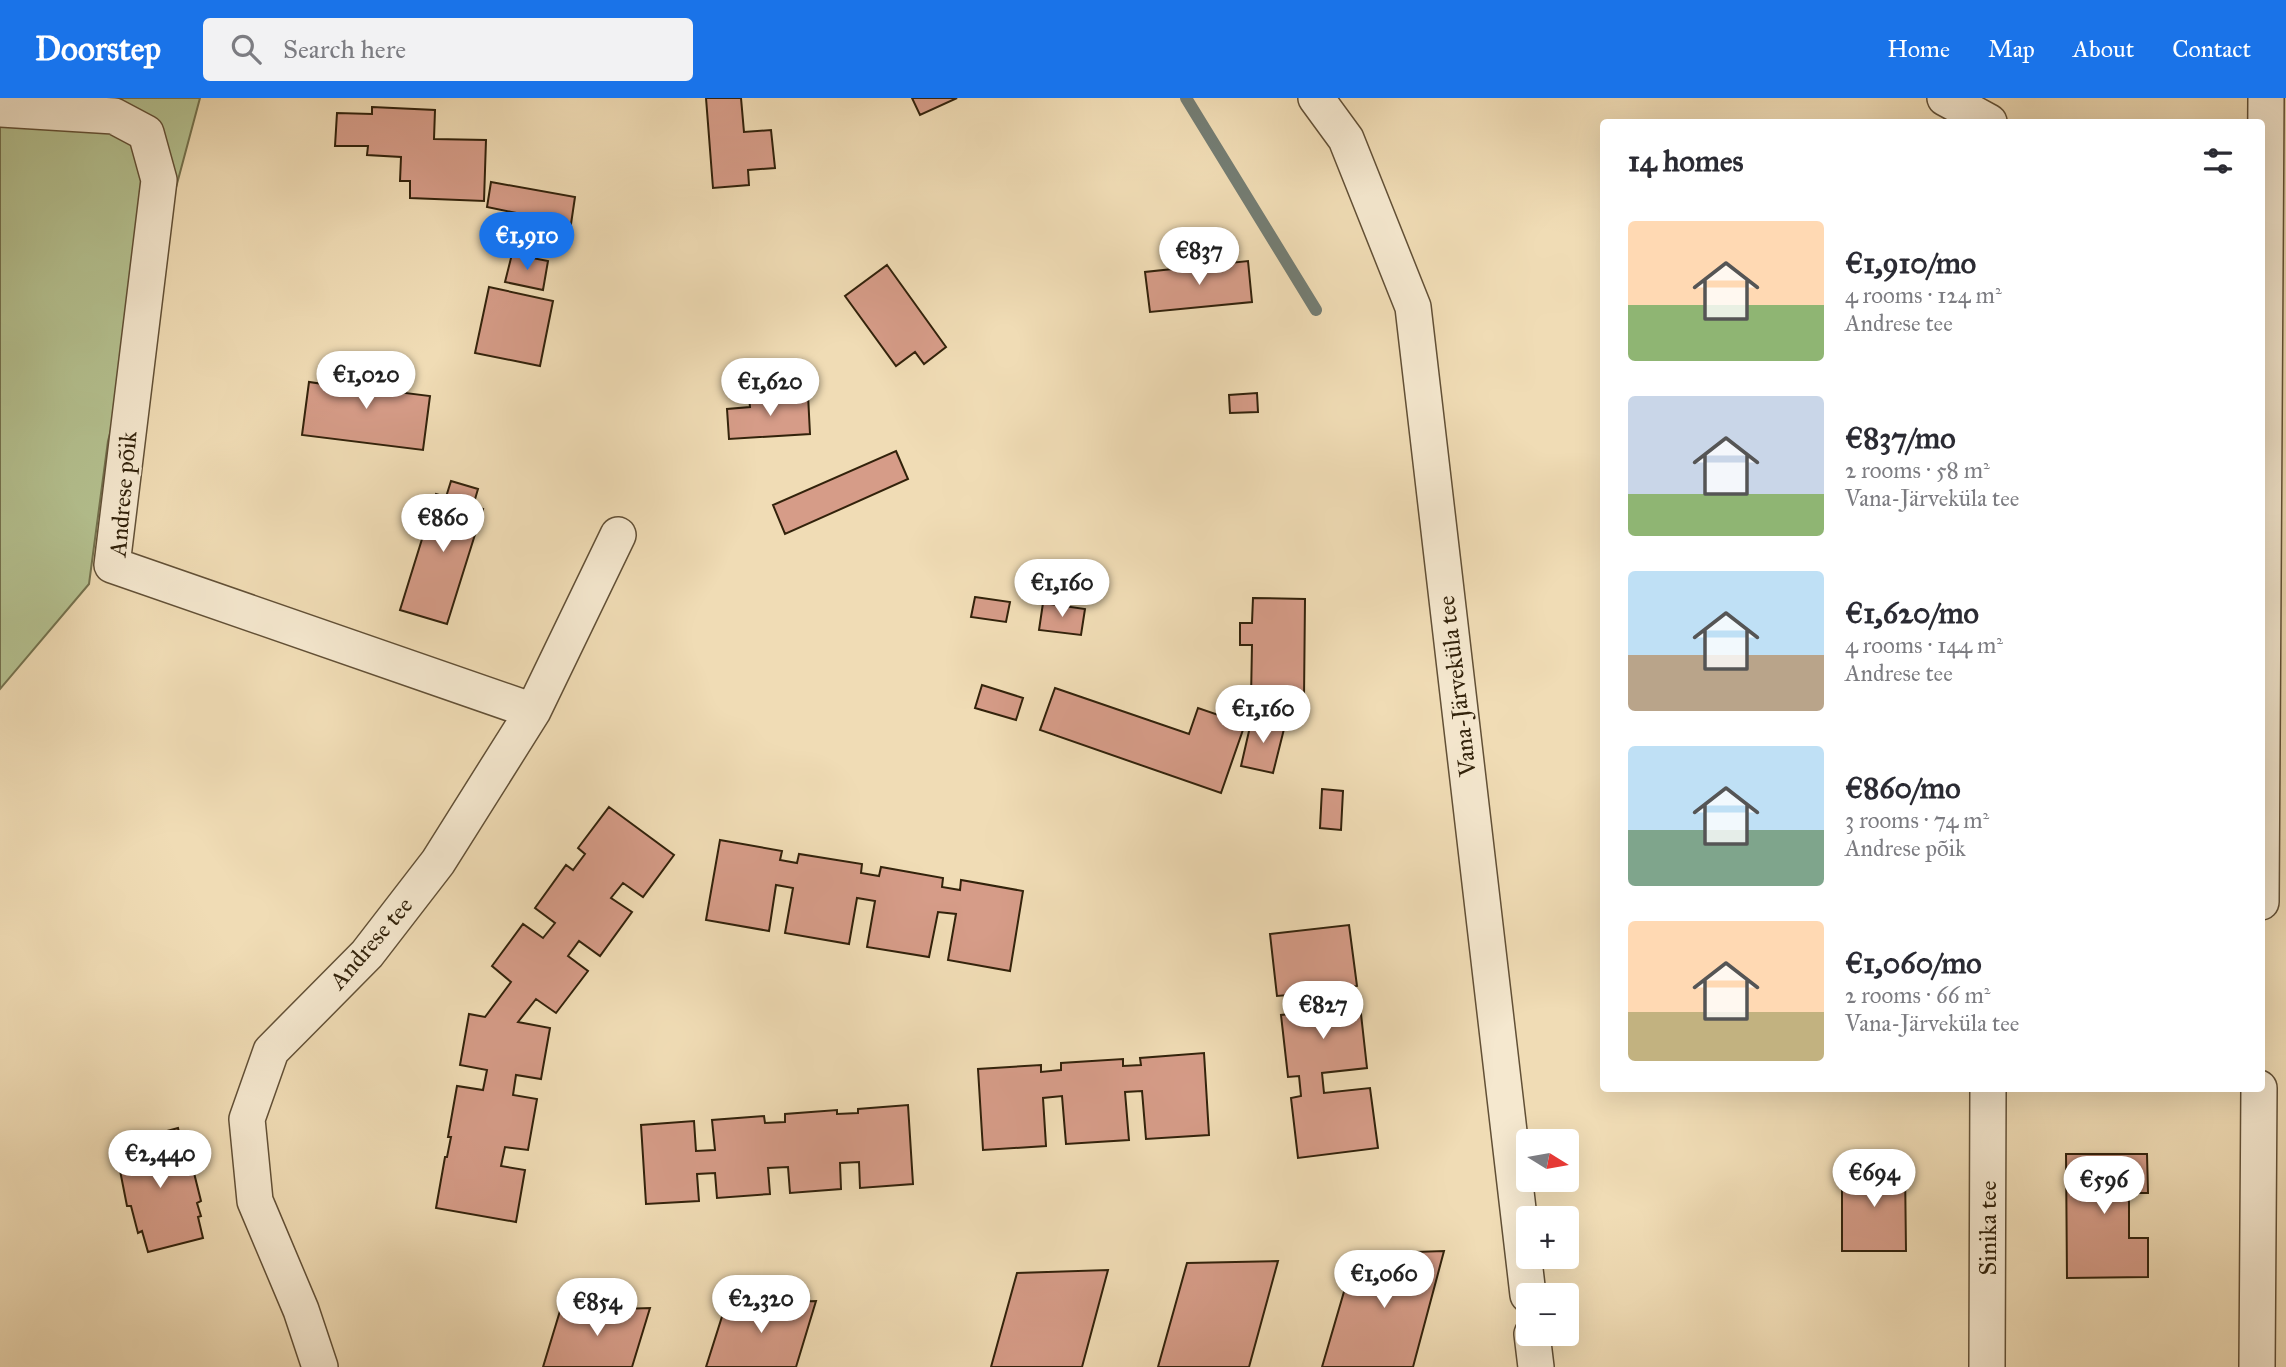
<!DOCTYPE html>
<meta charset="utf-8">
<style>
:root{--surface:#fff;--page:#f2f2f3;--text:#2b2b33;--muted:#7c7c81;--accent:#1a73e8}
body{margin:0;font-family:"IM FELL Great Primer",serif;background:var(--page);color:var(--text);height:100vh;display:flex;flex-direction:column;font-size:26px;white-space:nowrap}
*{box-sizing:border-box;margin:0}
p{font-size:23px;color:var(--muted)}
.icon{flex:none;width:38px;height:38px;fill:none;stroke:currentColor;stroke-width:2;stroke-linecap:round;stroke-linejoin:round}
.map{position:relative;flex:1;overflow:hidden}
.sheet{position:absolute;left:1600px;top:21px;width:665px;height:973px;display:flex;flex-direction:column;background:var(--surface);border-radius:7px;box-shadow:0 7px 28px #0002}
.sheet>*{flex:none}
.needle{width:46px;rotate:101deg}
.tools{position:absolute;left:1516px;top:1031px;display:grid;gap:14px}
.tools a{display:grid;place-items:center;width:63px;height:63px;border-radius:7px;background:var(--surface);box-shadow:0 7px 28px #0002;font-size:35px}
.price{position:absolute;translate:-50% -60px;padding:0 16px;border-radius:24px;background:#fff;color:#222;font-size:23px;line-height:46px;filter:drop-shadow(0 2px 4px #0008)}
.price::after{content:'';position:absolute;left:50%;top:42px;width:21px;height:16px;margin-left:-10px;background:inherit;clip-path:polygon(0 0,100% 0,50% 100%)}
.price.current{background:var(--accent);color:#fff}
ul{padding:0;list-style:none}
li{display:flex;align-items:center;gap:21px;height:175px;padding:0 28px}
li span{display:grid;place-items:center;flex:none;width:196px;height:140px;border-radius:7px;color:#555}
li>.icon{margin-inline-start:auto}
span .icon{width:84px;height:84px;fill:#fffc;stroke-width:1}
li b{font-size:30px}
h2{display:flex;justify-content:space-between;align-items:center;height:84px;padding:0 28px;font-size:30px}
header{display:flex;align-items:center;gap:42px;box-sizing:border-box;height:98px;padding:0 35px;background:var(--accent);color:#fff}
header strong{font-size:33px}
nav{display:flex;gap:38px;margin-inline-start:auto;font-size:24px}
.search{width:490px;height:63px;background:var(--page);display:flex;align-items:center;gap:18px;box-sizing:border-box;padding:0 24px;border-radius:7px;color:var(--muted);font-size:26px}
.map>svg:first-child{display:block}
</style>
<header>
<strong>Doorstep</strong>
<div class="search"><svg class="icon" aria-label="search" viewBox="0 0 24 24"><circle cx="10" cy="10" r="6"/><path d="M15 15l6 6"/></svg>Search here</div>
<nav><a>Home</a><a>Map</a><a>About</a><a>Contact</a></nav>
</header>
<div class="map">
<svg width="2286" height="1269" viewBox="0 0 2286 1269">
<rect width="100%" height="100%" fill="#f0dcb5"/>
<filter id="stains"><feTurbulence type="fractalNoise" baseFrequency=".00286" numOctaves="4"/><feColorMatrix values="0 0 0 0 .2 0 0 0 0 .09 0 0 0 0 .02 0 0 0 .5 -.17"/></filter>
<radialGradient id="worn" r=".72"><stop offset=".6" stop-color="#630" stop-opacity="0"/><stop offset="1" stop-color="#630" stop-opacity=".3"/></radialGradient>
<path fill="#b5c291" stroke="#74724e" stroke-width="2" d="M 0,0 L 200,0 L 108,343 L 89,486 L 0,591 Z"/>
<g fill="none" stroke-linecap="round" stroke-linejoin="round">
<path stroke="#747d73" stroke-width="12" d="M 1186,0 L 1316,212"/>
</g>
<path fill="#d69c88" stroke="#32220b" stroke-width="2" d="M 706,0 L 741,0 L 744,34 L 771,32 L 775,70 L 748,72 L 749,87 L 713,90 Z
M 912,0 L 957,0 L 920,17 Z
M 372,9 L 435,12 L 434,41 L 486,42 L 484,103 L 410,100 L 410,83 L 400,83 L 401,59 L 367,57 L 368,48 L 335,48 L 337,15 L 372,16 Z
M 491,84 L 575,99 L 571,126 L 487,109 Z
M 512,156 L 548,163 L 543,192 L 505,184 Z
M 1248,163 L 1252,204 L 1150,214 L 1145,174 Z
M 887,167 L 946,249 L 924,266 L 915,254 L 896,268 L 845,198 Z
M 489,189 L 553,203 L 540,268 L 475,255 Z
M 340,265 L 384,270 L 381,292 L 430,298 L 423,352 L 302,337 L 309,284 L 337,288 Z
M 1257,295 L 1258,314 L 1230,315 L 1229,297 Z
M 808,297 L 810,336 L 729,341 L 727,311 L 750,309 L 749,300 Z
M 896,353 L 908,381 L 785,436 L 773,407 Z
M 451,383 L 478,391 L 473,408 L 483,411 L 447,526 L 400,512 L 436,396 L 446,399 Z
M 975,499 L 1010,504 L 1006,524 L 971,519 Z
M 1253,500 L 1305,501 L 1304,601 L 1251,601 L 1252,547 L 1240,547 L 1240,525 L 1252,525 Z
M 1043,505 L 1085,511 L 1081,537 L 1039,532 Z
M 982,587 L 1023,600 L 1016,622 L 975,610 Z
M 1055,590 L 1189,636 L 1198,610 L 1245,626 L 1221,695 L 1040,632 Z
M 1252,620 L 1285,627 L 1273,675 L 1241,668 Z
M 1322,691 L 1343,693 L 1341,732 L 1320,730 Z
M 609,709 L 674,757 L 643,799 L 623,785 L 611,800 L 632,814 L 600,858 L 579,843 L 568,858 L 588,873 L 556,915 L 536,901 L 518,924 L 550,930 L 541,981 L 516,977 L 513,997 L 537,1001 L 528,1052 L 505,1049 L 501,1068 L 525,1072 L 516,1124 L 436,1110 L 445,1059 L 447,1059 L 451,1039 L 448,1039 L 457,988 L 483,992 L 487,972 L 460,967 L 469,916 L 485,919 L 511,884 L 492,868 L 523,826 L 543,840 L 555,825 L 535,810 L 566,767 L 573,772 L 585,756 L 578,750 Z
M 720,742 L 782,753 L 780,762 L 797,765 L 799,756 L 862,766 L 861,775 L 879,778 L 881,769 L 943,780 L 942,789 L 960,792 L 961,782 L 1023,793 L 1010,873 L 948,862 L 956,816 L 938,814 L 929,859 L 867,849 L 875,803 L 857,800 L 849,846 L 785,835 L 793,790 L 776,787 L 769,833 L 706,822 Z
M 1349,827 L 1357,888 L 1312,894 L 1315,913 L 1360,907 L 1367,970 L 1322,975 L 1324,995 L 1370,990 L 1378,1050 L 1298,1060 L 1291,1000 L 1301,998 L 1299,978 L 1288,979 L 1281,917 L 1290,916 L 1288,897 L 1277,898 L 1270,836 Z
M 1204,955 L 1209,1037 L 1146,1041 L 1142,993 L 1125,994 L 1129,1042 L 1066,1046 L 1062,998 L 1043,1000 L 1046,1048 L 983,1052 L 978,971 L 1041,967 L 1041,974 L 1061,972 L 1061,965 L 1123,961 L 1123,968 L 1141,967 L 1140,960 Z
M 908,1007 L 913,1086 L 860,1090 L 859,1064 L 840,1065 L 841,1091 L 790,1095 L 788,1069 L 768,1070 L 770,1096 L 717,1100 L 715,1075 L 697,1076 L 699,1103 L 646,1106 L 641,1027 L 694,1023 L 696,1053 L 715,1052 L 712,1022 L 764,1018 L 765,1025 L 785,1024 L 785,1016 L 837,1012 L 837,1016 L 858,1015 L 858,1011 Z
M 178,1030 L 189,1076 L 194,1075 L 201,1103 L 197,1105 L 201,1118 L 198,1119 L 203,1140 L 148,1154 L 142,1133 L 138,1135 L 131,1108 L 127,1108 L 115,1047 Z
M 2066,1056 L 2147,1056 L 2148,1095 L 2129,1095 L 2129,1140 L 2148,1140 L 2148,1179 L 2067,1180 Z
M 1842,1069 L 1905,1069 L 1906,1153 L 1842,1153 Z
M 1444,1153 L 1413,1269 L 1322,1269 L 1355,1156 Z
M 1278,1163 L 1249,1269 L 1158,1269 L 1187,1165 Z
M 1108,1172 L 1082,1269 L 991,1269 L 1017,1175 Z
M 816,1203 L 796,1269 L 706,1269 L 726,1206 Z
M 650,1210 L 632,1269 L 543,1269 L 560,1213 Z"/>
<g fill="none" stroke-linecap="round" stroke-linejoin="round">
<defs>
<path id="street" d="M 1316,0 L 1346,41 L 1413,209 L 1528,1197
M 1945,0 L 1989,24
M 0,11 L 114,18 L 146,35 L 159,82 L 112,467 L 533,613
M 2261,804 L 2266,0
M 1532,1236 L 1536,1269
M 320,1269 L 301,1212 L 255,1103 L 247,1021 L 271,953 L 367,856 L 438,764 L 533,613 L 618,437
M 1987,1269 L 1988,990
M 2257,1269 L 2259,990"/>
</defs>
<use href="#street" stroke="#625036" stroke-width="38"/>
<use href="#street" stroke="#f5e8cf" stroke-width="35"/>
</g>
<g text-anchor="middle" stroke-width="5" stroke-linejoin="round" paint-order="stroke">
<g font-size="24" fill="#32220b" stroke="#f5e8cf">
<text transform="translate(123 396) rotate(-85)" y="8">Andrese põik</text>
<text transform="translate(1457 588) rotate(-97)" y="8">Vana-Järveküla tee</text>
<text transform="translate(371 845) rotate(-49)" y="8">Andrese tee</text>
<text transform="translate(1988 1130) rotate(-90)" y="8">Sinika tee</text>
</g>
</g>
<rect width="100%" height="100%" filter="url(#stains)"/>
<rect width="100%" height="100%" fill="url(#worn)"/>
</svg>
<div class="tools">
<a><svg class="needle" viewBox="-14 -14 28 28"><path d="M0-13l5 13h-10z" fill="#e53935"/><path d="M0 13l5-13h-10z" fill="#7c7c81"/></svg></a>
<a>+</a>
<a>−</a>
</div>
<b class="price current" style="left:527px;top:174px">€1,910</b>
<b class="price" style="left:1199px;top:189px">€837</b>
<b class="price" style="left:366px;top:313px">€1,020</b>
<b class="price" style="left:770px;top:320px">€1,620</b>
<b class="price" style="left:443px;top:456px">€860</b>
<b class="price" style="left:1062px;top:521px">€1,160</b>
<b class="price" style="left:1263px;top:647px">€1,160</b>
<b class="price" style="left:1323px;top:943px">€827</b>
<b class="price" style="left:160px;top:1092px">€2,440</b>
<b class="price" style="left:1874px;top:1111px">€694</b>
<b class="price" style="left:2104px;top:1118px">€596</b>
<b class="price" style="left:1384px;top:1212px">€1,060</b>
<b class="price" style="left:761px;top:1237px">€2,320</b>
<b class="price" style="left:597px;top:1240px">€854</b>
<section class="sheet">
<h2>14 homes<svg class="icon" aria-label="filters" viewBox="0 0 24 24"><path d="M4 7h16M4 17h16"/><circle cx="9" cy="7" r="2"/><circle cx="15" cy="17" r="2"/></svg></h2>
<ul>
<li><span style="background:linear-gradient(#ffd9b3 60%,#8fb573 0)"><svg class="icon" aria-label="home" viewBox="0 0 24 24"><path d="M3 11l9-7 9 7M6 9v11h12V9"/></svg></span><div><b>€1,910/mo</b><p>4 rooms · 124 m²</p><p>Andrese tee</p></div></li>
<li><span style="background:linear-gradient(#c9d6e8 70%,#8fb573 0)"><svg class="icon" aria-label="home" viewBox="0 0 24 24"><path d="M3 11l9-7 9 7M6 9v11h12V9"/></svg></span><div><b>€837/mo</b><p>2 rooms · 58 m²</p><p>Vana-Järveküla tee</p></div></li>
<li><span style="background:linear-gradient(#bfe0f5 60%,#b9a48a 0)"><svg class="icon" aria-label="home" viewBox="0 0 24 24"><path d="M3 11l9-7 9 7M6 9v11h12V9"/></svg></span><div><b>€1,620/mo</b><p>4 rooms · 144 m²</p><p>Andrese tee</p></div></li>
<li><span style="background:linear-gradient(#bfe0f5 60%,#7fa58c 0)"><svg class="icon" aria-label="home" viewBox="0 0 24 24"><path d="M3 11l9-7 9 7M6 9v11h12V9"/></svg></span><div><b>€860/mo</b><p>3 rooms · 74 m²</p><p>Andrese põik</p></div></li>
<li><span style="background:linear-gradient(#ffd9b3 65%,#c2b280 0)"><svg class="icon" aria-label="home" viewBox="0 0 24 24"><path d="M3 11l9-7 9 7M6 9v11h12V9"/></svg></span><div><b>€1,060/mo</b><p>2 rooms · 66 m²</p><p>Vana-Järveküla tee</p></div></li>
</ul>
</section>
</div>
